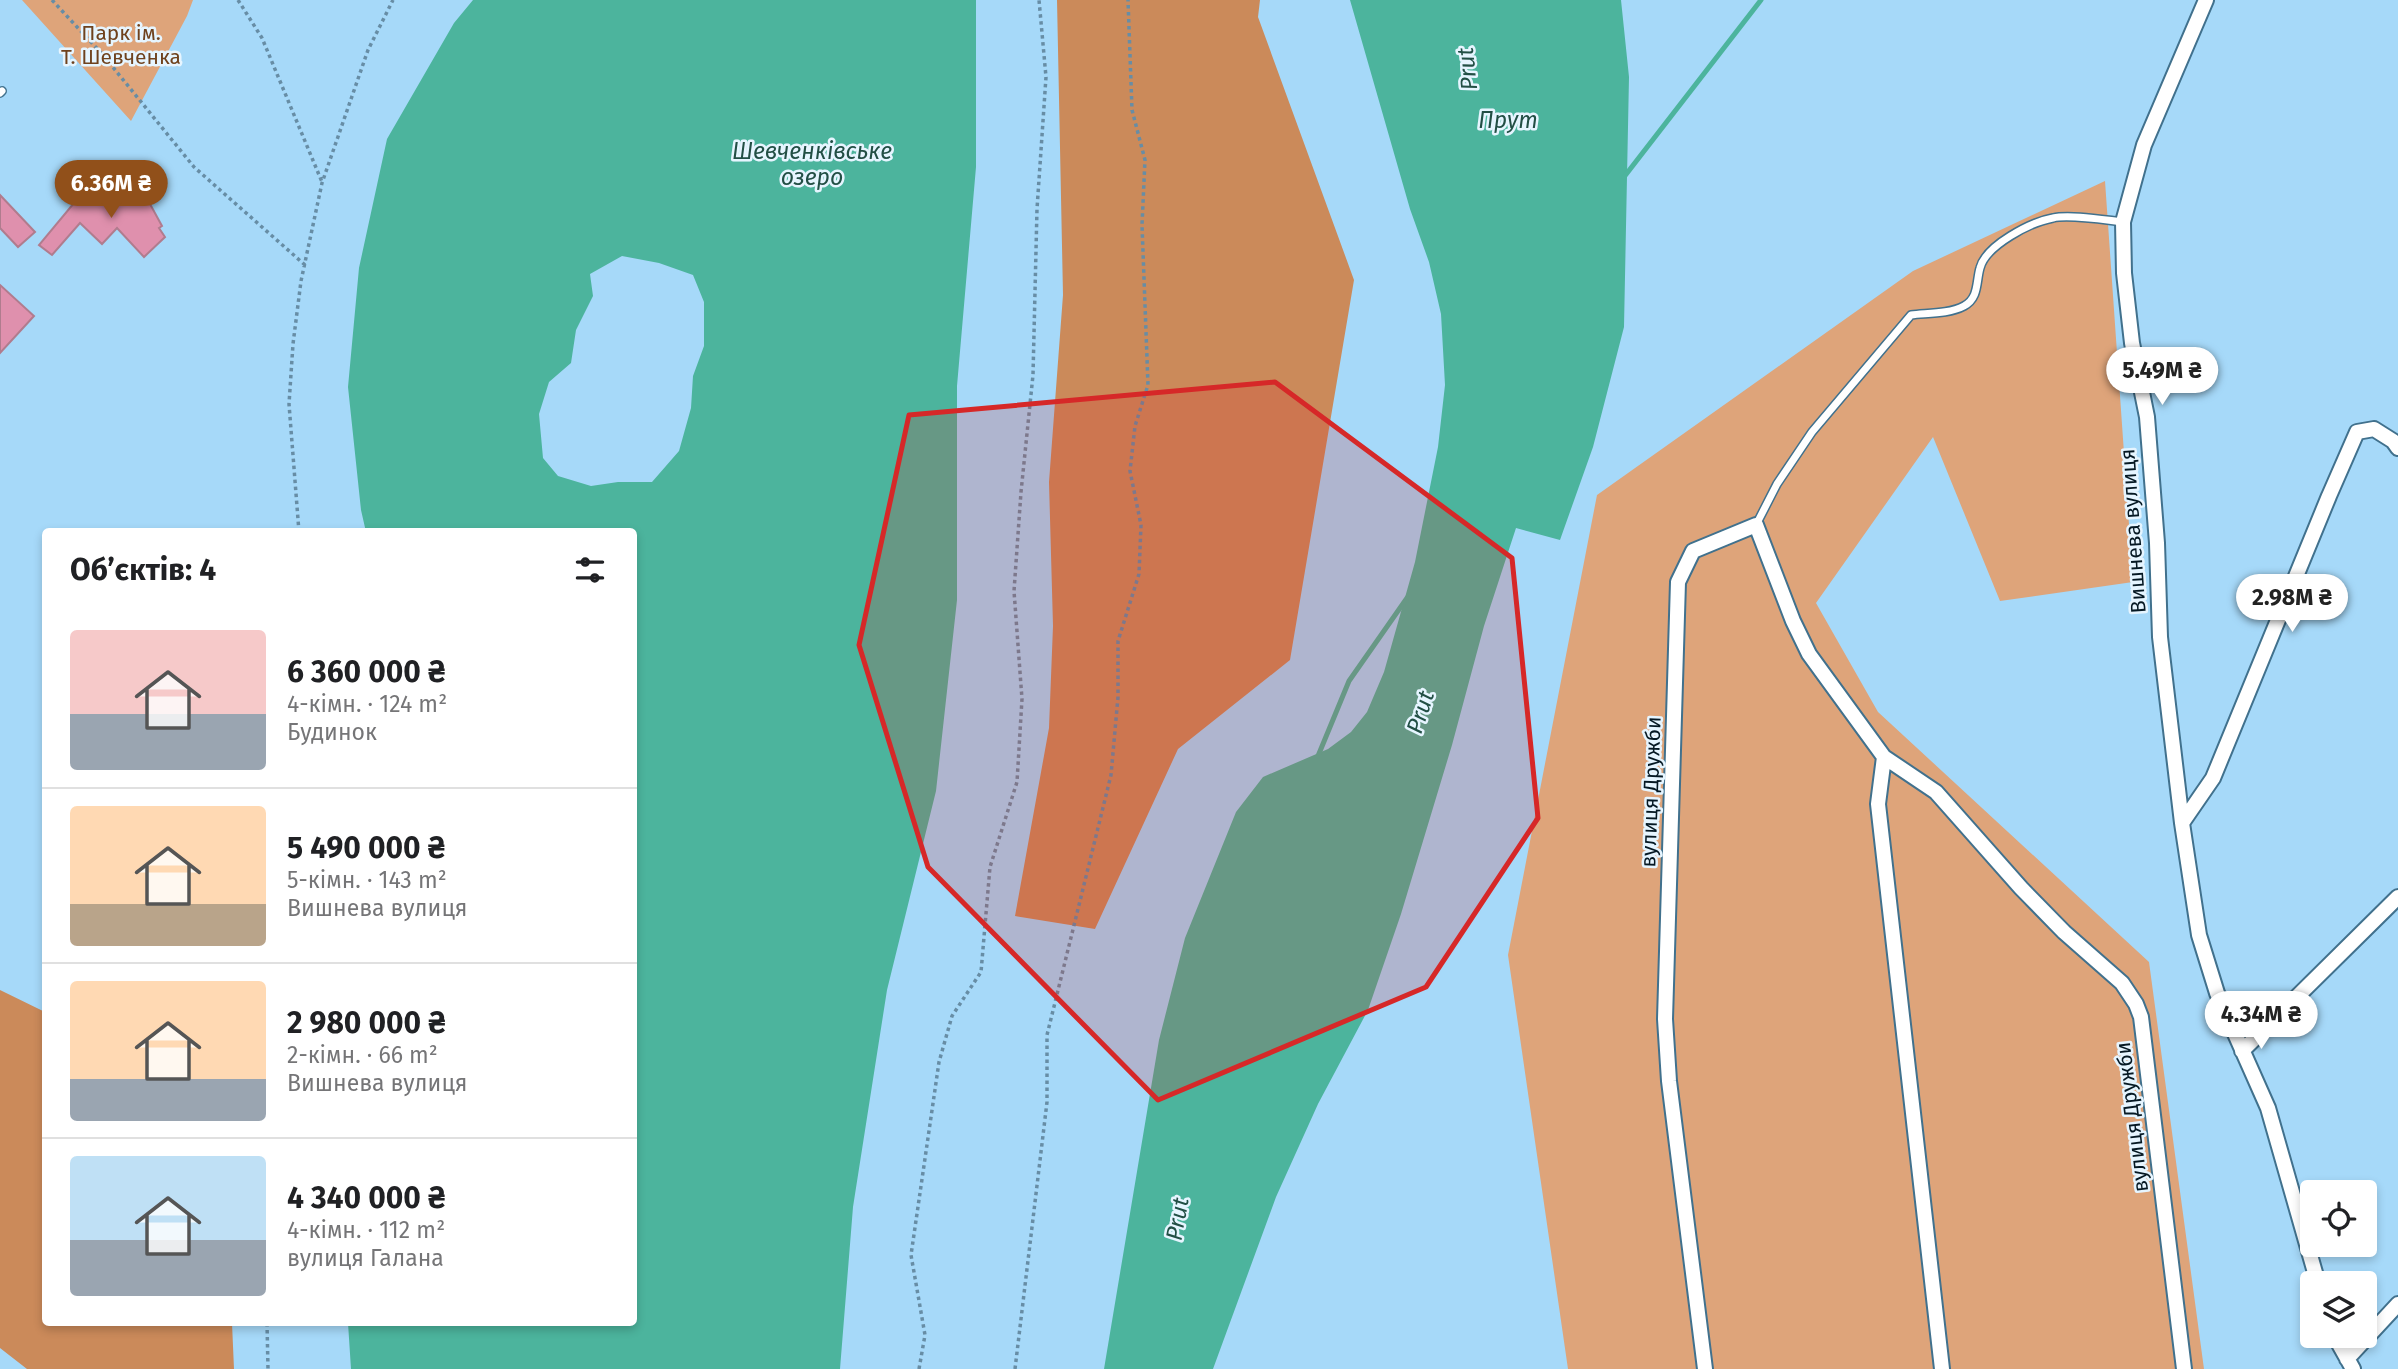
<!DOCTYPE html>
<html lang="uk">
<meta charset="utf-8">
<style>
:root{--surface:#fff;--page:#f2f2f2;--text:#202124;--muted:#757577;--line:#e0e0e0;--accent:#91501a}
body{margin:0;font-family:"Fira Sans",sans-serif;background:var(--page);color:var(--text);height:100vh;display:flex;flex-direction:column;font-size:26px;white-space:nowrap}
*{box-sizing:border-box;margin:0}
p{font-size:23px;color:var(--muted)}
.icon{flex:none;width:38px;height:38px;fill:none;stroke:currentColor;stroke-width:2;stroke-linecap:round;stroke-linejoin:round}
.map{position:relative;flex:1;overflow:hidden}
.side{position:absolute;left:42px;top:528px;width:595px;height:798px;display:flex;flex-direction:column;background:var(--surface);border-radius:7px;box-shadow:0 4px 10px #0003}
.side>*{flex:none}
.controls{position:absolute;left:2300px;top:1180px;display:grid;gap:14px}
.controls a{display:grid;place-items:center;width:77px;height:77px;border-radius:7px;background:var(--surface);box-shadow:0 4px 10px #0003;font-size:35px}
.price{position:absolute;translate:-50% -60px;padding:0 16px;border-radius:24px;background:#fff;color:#222;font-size:23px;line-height:46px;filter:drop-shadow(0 2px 4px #0008)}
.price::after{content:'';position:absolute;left:50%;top:42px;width:21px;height:16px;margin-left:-10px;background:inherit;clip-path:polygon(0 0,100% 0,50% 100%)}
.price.selected{background:var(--accent);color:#fff}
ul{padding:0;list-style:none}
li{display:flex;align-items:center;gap:21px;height:175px;padding:0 28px}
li+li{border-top:2px solid var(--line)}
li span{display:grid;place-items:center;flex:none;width:196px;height:140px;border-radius:7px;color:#555}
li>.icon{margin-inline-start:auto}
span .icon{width:84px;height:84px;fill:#fffc;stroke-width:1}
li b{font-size:30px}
h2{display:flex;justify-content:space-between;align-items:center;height:84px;padding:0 28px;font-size:30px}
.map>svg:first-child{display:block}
</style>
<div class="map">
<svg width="2398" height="1369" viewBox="0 0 2398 1369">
<rect width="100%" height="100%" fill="#a6d9f9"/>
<path fill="#dea47a" d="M 22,0 L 193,0 L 187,16 L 131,121 Z
M 2105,181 L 2133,582 L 2000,601 L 1933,437 L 1816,603 L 1878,712 L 2149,962 L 2204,1369 L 1568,1369 L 1508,955 L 1597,495 L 1913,271 Z"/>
<path fill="#cb8a5a" d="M 1057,0 L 1260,0 L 1258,17 L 1354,280 L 1290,660 L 1178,749 L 1095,929 L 1015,916 L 1049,728 L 1053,626 L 1049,482 L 1063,295 Z
M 0,990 L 45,1012 L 46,1323 L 232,1323 L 234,1369 L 27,1369 L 0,1348 Z"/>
<path fill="#4cb49d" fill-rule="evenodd" d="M 473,0 L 976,0 L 976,167 L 957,386 L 957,600 L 936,791 L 887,990 L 853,1207 L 840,1369 L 351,1369 L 348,1323 L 634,1323 L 634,532 L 366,532 L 361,510 L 348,387 L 359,268 L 387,139 L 454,23 ZM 622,256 L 659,263 L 693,275 L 704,302 L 704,346 L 693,376 L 691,408 L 679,451 L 652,482 L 618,482 L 591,486 L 558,476 L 543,458 L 539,414 L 549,382 L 571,363 L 576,330 L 593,296 L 590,274 Z
M 1350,0 L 1621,0 L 1629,77 L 1624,327 L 1593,447 L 1560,540 L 1516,528 L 1484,626 L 1452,745 L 1401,914 L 1368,1010 L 1318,1104 L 1276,1197 L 1213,1369 L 1104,1369 L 1159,1040 L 1185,938 L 1236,812 L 1263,777 L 1328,749 L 1351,732 L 1367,712 L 1384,672 L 1415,562 L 1438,447 L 1445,385 L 1441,314 L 1429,262 L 1410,209 Z"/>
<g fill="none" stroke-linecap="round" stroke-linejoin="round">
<path stroke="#4cb49d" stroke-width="5" d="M 1624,177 L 1761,0
M 1318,756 L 1349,681 L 1407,598"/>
</g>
<path fill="#df90ad" stroke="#b07c8e" stroke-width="2" d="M 138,182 L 162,226 L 159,228 L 165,237 L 144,257 L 117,228 L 102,244 L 80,223 L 52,255 L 39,245 L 84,191 L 97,202 L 103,195 L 107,199 Z
M 0,195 L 35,232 L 18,247 L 0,228 Z
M 0,285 L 34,316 L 0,353 Z"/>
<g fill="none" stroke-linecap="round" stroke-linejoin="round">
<defs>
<path id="service" d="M 0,93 L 2,91
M 1756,525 L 1777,484 L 1812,432 L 1911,315 C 1927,313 1949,314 1964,306 C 1979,298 1976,282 1980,268 C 1986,245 2031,222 2053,218 C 2069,214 2105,220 2123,222"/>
<path id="minor" d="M 2206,0 L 2144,145 L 2123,222 L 2124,273 L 2132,343 L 2147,417 L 2157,543 L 2160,637 L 2182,823 L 2199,935 L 2217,993 L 2268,1108 L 2318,1283
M 1884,757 L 1878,804 L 1942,1369
M 2182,823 L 2213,778 L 2329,496 L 2357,432 L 2374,429 L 2393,441 L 2398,448
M 2242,1051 L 2398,897
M 2334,1335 L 2353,1369
M 2347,1359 L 2398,1304
M 1705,1369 L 1669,1081 L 1665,1019 L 1678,582 L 1693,551 L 1756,525 L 1793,621 L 1809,654 L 1884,757 L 1936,792 L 2021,888 L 2064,932 L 2122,983 L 2136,1004 L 2141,1017 L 2184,1369"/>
</defs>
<use href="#service" stroke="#41718d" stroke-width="10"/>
<use href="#minor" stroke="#41718d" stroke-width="18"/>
<path stroke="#678da5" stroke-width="3.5" stroke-dasharray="3.5 3.5" stroke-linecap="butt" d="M 52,0 L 103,55 L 194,167 L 305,265
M 238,0 L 262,38 L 322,182
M 299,532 L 289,404 L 293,344 L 301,281 L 322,183 L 368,50 L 393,0
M 267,1323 L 268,1369
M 919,1369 L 925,1335 L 911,1255 L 939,1062 L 952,1016 L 981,972 L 990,867 L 1017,782 L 1022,699 L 1014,591 L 1021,492 L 1033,375 L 1037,209 L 1046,77 L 1039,0
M 1015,1369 L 1047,1102 L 1047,1035 L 1111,775 L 1118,697 L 1118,641 L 1139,574 L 1141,525 L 1130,471 L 1135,426 L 1148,385 L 1142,225 L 1145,160 L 1132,110 L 1128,0"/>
<use href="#service" stroke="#fff" stroke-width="7"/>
<use href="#minor" stroke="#fff" stroke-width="14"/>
</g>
<path fill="#d62828" fill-opacity="0.2" stroke="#d62828" stroke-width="5" stroke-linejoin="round" d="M 1275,382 L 1512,558 L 1538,818 L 1426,987 L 1158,1100 L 928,867 L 859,645 L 909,415 Z"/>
<g text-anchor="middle" stroke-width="5" stroke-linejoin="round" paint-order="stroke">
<g font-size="21" fill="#6f421e" stroke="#e6f5ff">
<text x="121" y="40">Парк ім.<tspan x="121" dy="24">Т. Шевченка</tspan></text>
</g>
<g font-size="21" fill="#051823" stroke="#e6f5ff">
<text transform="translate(2133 531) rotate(-94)" y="7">Вишнева вулиця</text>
<text transform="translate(1651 792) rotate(-88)" y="7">вулиця Дружби</text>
<text transform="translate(2132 1117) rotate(-97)" y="7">вулиця Дружби</text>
</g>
<g font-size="23" font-style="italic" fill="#224f45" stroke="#e6f5ff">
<text transform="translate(1467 69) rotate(-96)" y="8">Prut</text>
<text x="1508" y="128">Прут</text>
<text x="812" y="159">Шевченківське<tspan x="812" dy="26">озеро</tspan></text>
<text transform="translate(1420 712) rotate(-72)" y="8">Prut</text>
<text transform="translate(1177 1219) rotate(-80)" y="8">Prut</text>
</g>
</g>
</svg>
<div class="controls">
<a><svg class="icon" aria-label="locate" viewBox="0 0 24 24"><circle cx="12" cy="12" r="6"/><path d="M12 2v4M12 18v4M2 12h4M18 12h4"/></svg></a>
<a><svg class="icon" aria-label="layers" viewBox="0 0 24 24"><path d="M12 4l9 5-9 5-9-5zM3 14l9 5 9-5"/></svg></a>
</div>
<b class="price selected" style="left:111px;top:220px">6.36M ₴</b>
<b class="price" style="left:2162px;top:407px">5.49M ₴</b>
<b class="price" style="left:2292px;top:634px">2.98M ₴</b>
<b class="price" style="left:2261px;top:1051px">4.34M ₴</b>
<section class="side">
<h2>Об’єктів: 4<svg class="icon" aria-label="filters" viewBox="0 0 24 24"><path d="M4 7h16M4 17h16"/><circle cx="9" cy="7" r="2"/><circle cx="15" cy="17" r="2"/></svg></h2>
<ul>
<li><span style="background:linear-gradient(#f6c9c9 60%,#9aa5b1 0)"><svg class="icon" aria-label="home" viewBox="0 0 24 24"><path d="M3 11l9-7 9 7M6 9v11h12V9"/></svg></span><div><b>6 360 000 ₴</b><p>4-кімн. · 124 m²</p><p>Будинок</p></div></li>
<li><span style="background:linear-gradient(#ffd9b3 70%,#b9a48a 0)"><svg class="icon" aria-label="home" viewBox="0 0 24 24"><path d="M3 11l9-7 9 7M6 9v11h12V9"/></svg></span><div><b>5 490 000 ₴</b><p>5-кімн. · 143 m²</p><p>Вишнева вулиця</p></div></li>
<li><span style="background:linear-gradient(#ffd9b3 70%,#9aa5b1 0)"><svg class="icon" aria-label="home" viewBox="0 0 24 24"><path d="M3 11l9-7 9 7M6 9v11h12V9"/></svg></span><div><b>2 980 000 ₴</b><p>2-кімн. · 66 m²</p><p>Вишнева вулиця</p></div></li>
<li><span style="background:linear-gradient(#bfe0f5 60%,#9aa5b1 0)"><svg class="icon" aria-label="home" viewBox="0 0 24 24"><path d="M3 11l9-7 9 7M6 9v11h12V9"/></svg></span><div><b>4 340 000 ₴</b><p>4-кімн. · 112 m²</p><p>вулиця Галана</p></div></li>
</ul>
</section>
</div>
